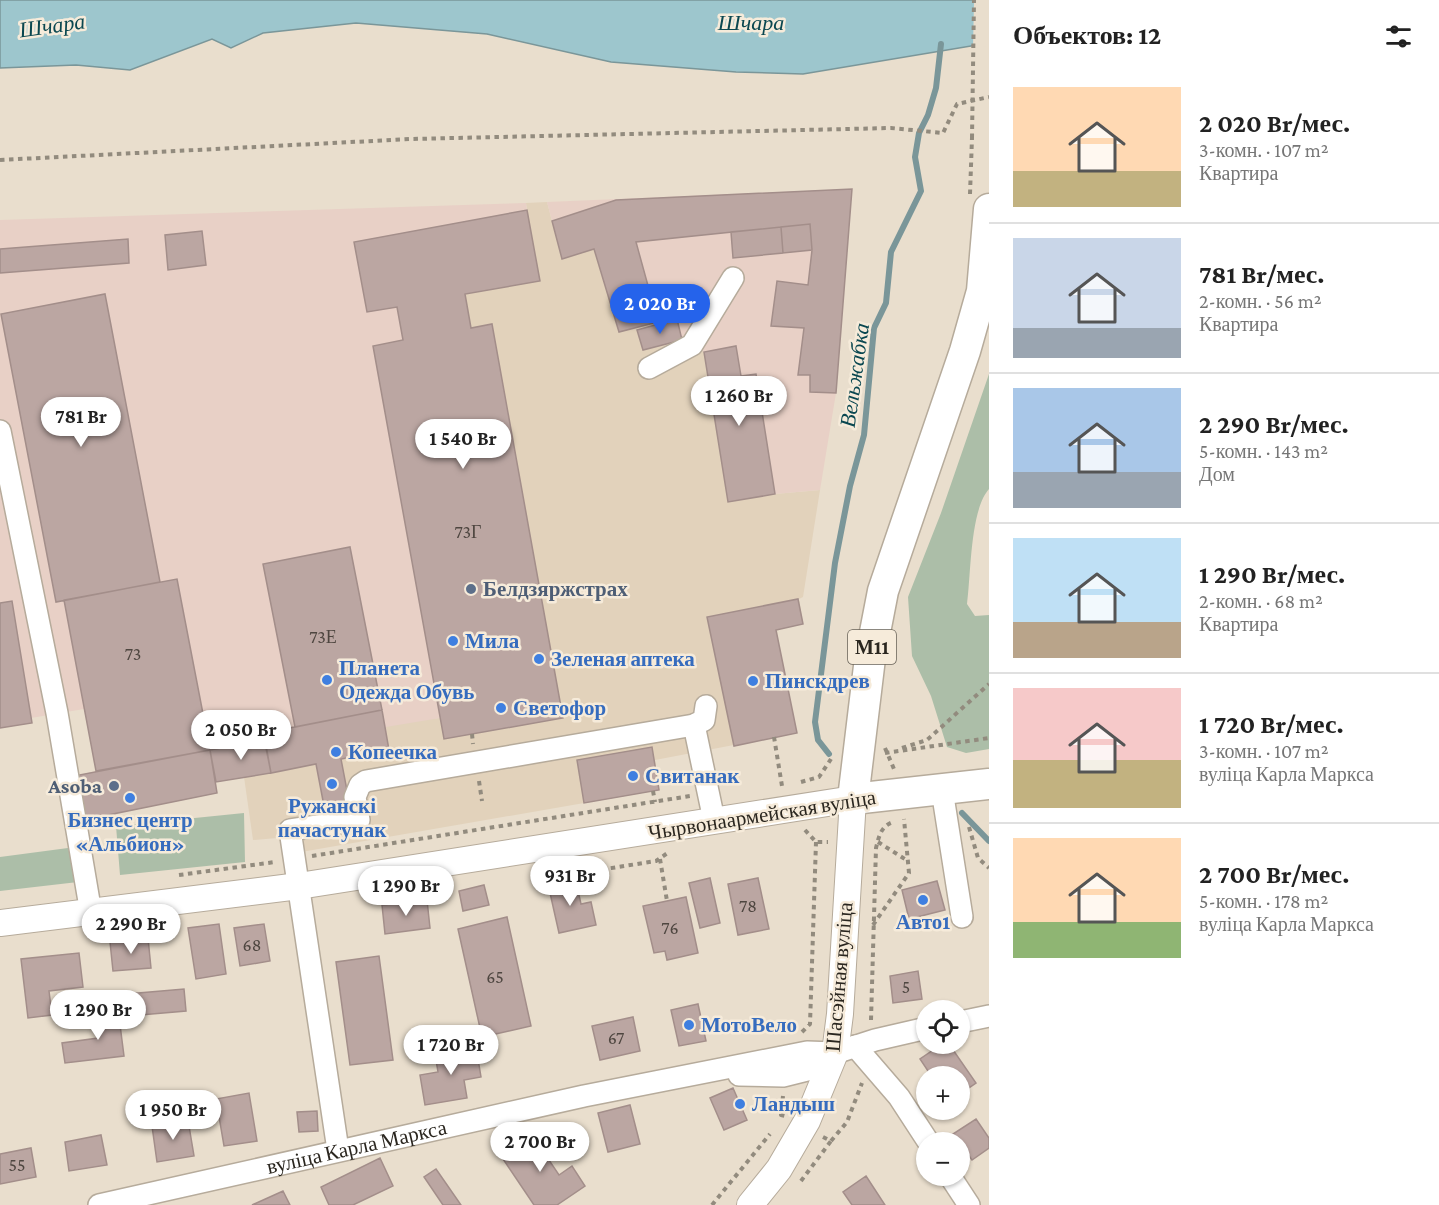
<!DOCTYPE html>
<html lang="ru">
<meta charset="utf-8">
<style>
:root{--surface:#fff;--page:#f2f2f2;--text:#222;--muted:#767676;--line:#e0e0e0;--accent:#2563eb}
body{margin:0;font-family:"Crimson Pro",serif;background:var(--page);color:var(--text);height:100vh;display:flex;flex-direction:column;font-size:22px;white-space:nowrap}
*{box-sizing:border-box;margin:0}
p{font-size:20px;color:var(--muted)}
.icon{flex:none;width:33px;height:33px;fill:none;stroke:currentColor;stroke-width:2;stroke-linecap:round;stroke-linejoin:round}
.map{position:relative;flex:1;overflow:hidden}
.panel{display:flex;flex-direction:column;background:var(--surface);width:450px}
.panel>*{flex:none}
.buttons{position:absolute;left:916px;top:1000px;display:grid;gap:12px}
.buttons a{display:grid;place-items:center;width:54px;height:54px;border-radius:50%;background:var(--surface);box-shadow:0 2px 4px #0004;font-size:30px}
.price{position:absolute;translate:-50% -51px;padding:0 14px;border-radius:21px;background:#fff;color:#222;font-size:20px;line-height:39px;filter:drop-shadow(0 2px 3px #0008)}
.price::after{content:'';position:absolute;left:50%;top:36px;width:18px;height:14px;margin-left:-9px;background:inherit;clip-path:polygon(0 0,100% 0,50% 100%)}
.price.selected{background:var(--accent);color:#fff}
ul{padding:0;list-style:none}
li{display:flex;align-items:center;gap:18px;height:150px;padding:0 24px}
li+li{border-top:2px solid var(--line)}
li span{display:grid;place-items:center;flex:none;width:168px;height:120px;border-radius:0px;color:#555}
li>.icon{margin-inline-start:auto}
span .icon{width:72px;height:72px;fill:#fffc;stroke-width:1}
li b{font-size:26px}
h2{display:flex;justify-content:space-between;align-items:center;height:72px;padding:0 24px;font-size:26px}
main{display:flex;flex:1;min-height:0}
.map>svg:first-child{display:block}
</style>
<main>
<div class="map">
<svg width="989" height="1205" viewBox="0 0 989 1205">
<rect width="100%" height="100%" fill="#e9decd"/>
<path fill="#e2d2bb" d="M 547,202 L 562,259 L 594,249 L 658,324 L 677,319 L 736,346 L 756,374 L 775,494 L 820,490 L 803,597 L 799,599 L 803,624 L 776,630 L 797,733 L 655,760 L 659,790 L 284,855 L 280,841 L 277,838 L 253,840 L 244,777 L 263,733 L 440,718 L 373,346 L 403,340 L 367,312 L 354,242 L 527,210 L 526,203 Z"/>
<path fill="#e8d0c6" d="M 852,189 L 836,393 L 820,490 L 775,494 L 756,374 L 741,376 L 736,347 L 704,352 L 682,340 L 677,319 L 619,332 L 594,249 L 562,259 L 547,202 Z
M 526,203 L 527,210 L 354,242 L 367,312 L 397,307 L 403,340 L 373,346 L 440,718 L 386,727 L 389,750 L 341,759 L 349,801 L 324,806 L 315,764 L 216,782 L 217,793 L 83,820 L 74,776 L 96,771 L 84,709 L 31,718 L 32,723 L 0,728 L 0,220 Z"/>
<path fill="#acbea8" d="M 989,374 L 989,489 C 970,510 971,575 967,604 L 975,616 L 989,615 L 989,749 L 966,753 L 947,747 L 931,696 L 912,656 L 908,597 L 941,513 Z
M 244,813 L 245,862 L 120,875 L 116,826 Z
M 68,848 L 78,882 L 0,891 L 0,857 Z"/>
<path fill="#9dc6cd" stroke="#7a9699" stroke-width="1.5" d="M 0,0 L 989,0 L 989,43 L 803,74 L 736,72 L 611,62 L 487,34 L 356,23 L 263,33 L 231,48 L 212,39 L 130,70 L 76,65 L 0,68 Z"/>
<path fill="#e9decd" d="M 974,0 L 989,0 L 989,46 L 973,48 Z"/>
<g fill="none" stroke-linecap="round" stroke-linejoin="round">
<path stroke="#7a9699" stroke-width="6" d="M 829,754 L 818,740 L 815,722 L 835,563 L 850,486 L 864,435 L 874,328 L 886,303 L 891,252 L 921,191 L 915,157 L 919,133 L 928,115 L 936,88 L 941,44
M 962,813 L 989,841"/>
</g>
<path fill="#bba6a2" stroke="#a38e8a" stroke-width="1.5" d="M 852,189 L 836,393 L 810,392 L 810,375 L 798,375 L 804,328 L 771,326 L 777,281 L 808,285 L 812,250 L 810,224 L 636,242 L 658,322 L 619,332 L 594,249 L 562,259 L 552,221 L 616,200 Z
M 527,210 L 540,281 L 465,294 L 471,328 L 492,324 L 563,718 L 444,739 L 373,346 L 403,340 L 397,307 L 367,312 L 354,242 Z
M 810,224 L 812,250 L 783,253 L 781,227 Z
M 781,227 L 783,253 L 733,258 L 731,232 Z
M 202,231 L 206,265 L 168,270 L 165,235 Z
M 128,239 L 129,263 L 0,273 L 0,249 Z
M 105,294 L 160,582 L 56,602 L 1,314 Z
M 677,319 L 682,340 L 643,350 L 637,330 Z
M 736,346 L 741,376 L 756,374 L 775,494 L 728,502 L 704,352 Z
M 350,547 L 382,710 L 295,727 L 263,564 Z
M 177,579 L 210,750 L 96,771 L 64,600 Z
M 798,599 L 803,624 L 776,630 L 797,733 L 734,746 L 707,617 Z
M 12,601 L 32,723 L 0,728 L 0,603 Z
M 382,710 L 389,750 L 341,759 L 349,801 L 324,806 L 316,764 L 271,773 L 263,733 Z
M 265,740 L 271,773 L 216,782 L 210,750 Z
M 652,747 L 659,790 L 584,803 L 577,760 Z
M 210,750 L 217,793 L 83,820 L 74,776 Z
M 575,878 L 581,904 L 591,902 L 596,925 L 559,933 L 548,884 Z
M 710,878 L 720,923 L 700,928 L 689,883 Z
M 758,878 L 769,929 L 738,935 L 728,884 Z
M 937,881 L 945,910 L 909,919 L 902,890 Z
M 484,885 L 489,905 L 463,911 L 459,891 Z
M 686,897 L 698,953 L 667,960 L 665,951 L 654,953 L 643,906 Z
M 427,900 L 430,928 L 385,934 L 382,905 Z
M 507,917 L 531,1026 L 482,1037 L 458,929 Z
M 219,924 L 226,974 L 196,979 L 188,928 Z
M 264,924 L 270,961 L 240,966 L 234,928 Z
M 148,938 L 151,968 L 113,971 L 110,942 Z
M 79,953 L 83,987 L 49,991 L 52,1015 L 28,1018 L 21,959 Z
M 379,956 L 393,1060 L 350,1065 L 336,962 Z
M 918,971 L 922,999 L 893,1003 L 890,976 Z
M 184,989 L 186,1011 L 129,1016 L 127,994 Z
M 698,1004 L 706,1041 L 679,1046 L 671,1010 Z
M 118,1009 L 124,1056 L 65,1063 L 62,1043 L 98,1038 L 94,1012 Z
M 633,1017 L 640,1051 L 600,1060 L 592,1026 Z
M 942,1044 L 949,1044 L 976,1083 L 960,1094 L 960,1077 L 932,1077 L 920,1059 Z
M 476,1047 L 481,1077 L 464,1080 L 467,1098 L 425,1105 L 420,1075 L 438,1072 L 435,1054 Z
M 733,1088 L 747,1120 L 724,1130 L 710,1098 Z
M 249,1093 L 257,1141 L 224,1146 L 216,1099 Z
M 630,1105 L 640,1144 L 608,1152 L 598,1113 Z
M 317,1111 L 318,1131 L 299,1132 L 297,1112 Z
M 976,1119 L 989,1138 L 989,1148 L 972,1160 L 953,1134 Z
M 188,1120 L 194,1156 L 157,1162 L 152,1126 Z
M 530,1132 L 559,1175 L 572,1166 L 585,1186 L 557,1205 L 534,1205 L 499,1153 Z
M 101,1135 L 107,1165 L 69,1171 L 65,1142 Z
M 31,1148 L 36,1177 L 0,1184 L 0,1154 Z
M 380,1158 L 393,1186 L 353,1205 L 329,1205 L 321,1187 Z
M 436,1169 L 461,1205 L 443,1205 L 424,1177 Z
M 866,1176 L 885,1205 L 852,1205 L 843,1192 Z
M 283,1191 L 290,1205 L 252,1205 Z"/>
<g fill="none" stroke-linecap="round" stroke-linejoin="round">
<defs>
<g id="minor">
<path d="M 649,368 L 692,345 L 733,278"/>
<path d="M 0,431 L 57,713 L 91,913"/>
<path d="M 694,725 L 714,820"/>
<path d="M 942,790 L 962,917"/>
<path d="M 960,1022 L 989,1016"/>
<path d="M 855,1046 L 899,1097 L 929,1143"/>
<path d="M 739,1075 L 783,1076 L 807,1070 L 835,1053 L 875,1040 L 927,1028"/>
<path d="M 338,1150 L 290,830 L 359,820 L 355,797 L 360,785 L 366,781 L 694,725 L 704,720 L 706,706"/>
<path d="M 950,1176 L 969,1205"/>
<path id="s1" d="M 99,1205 L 584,1096 L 807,1052 L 835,1053"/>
</g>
<path id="major" d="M 0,923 L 299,886 L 853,799 L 840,1014 L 835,1053 L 807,1121 L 779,1169 L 750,1205"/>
<path id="highway" d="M 989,209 L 982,291 L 965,351 L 883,591 L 870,658 L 853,799 L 989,784"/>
</defs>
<use href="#minor" stroke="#b6ab9b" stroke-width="24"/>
<use href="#major" stroke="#b6ab9b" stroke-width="28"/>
<use href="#highway" stroke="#b6ab9b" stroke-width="33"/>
<path stroke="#928b7e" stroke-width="4" stroke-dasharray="4.5 4.5" stroke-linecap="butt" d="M 0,160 L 411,139 L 891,128 L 943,133 L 957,104 L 989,97
M 970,194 L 972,138
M 472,734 L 473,744
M 774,737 L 782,786
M 885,748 L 894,769
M 902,748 L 927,740 L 989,684
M 885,753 L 989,738
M 479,781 L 482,801
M 801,782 L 819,777 L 831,759
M 653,791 L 655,802
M 969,827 L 978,858 L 989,868
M 805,830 L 816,842 L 828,842
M 878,842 L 908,861
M 312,856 L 690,796
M 660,859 L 667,901
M 575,868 L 599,870 L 656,861 L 669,852
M 179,875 L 275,862
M 873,925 L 909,873 L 904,819
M 871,1020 L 876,848 C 879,836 881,826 893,822
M 802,1032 L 810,1024 L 816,842
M 783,1096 L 781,1115 L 785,1116
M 823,1137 L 831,1141 L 847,1122 L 862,1083
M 801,1181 L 831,1141
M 712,1205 L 770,1134"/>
<use href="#minor" stroke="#fff" stroke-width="21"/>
<use href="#major" stroke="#fff" stroke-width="26"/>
<use href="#highway" stroke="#fff" stroke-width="30"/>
<path stroke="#928b7e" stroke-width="4" stroke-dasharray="4.5 4.5" stroke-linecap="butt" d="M 972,138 L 974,0"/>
</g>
<g fill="#5c6f8a" stroke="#f6ebda" stroke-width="2">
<circle cx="471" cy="589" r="6"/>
<circle cx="114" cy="786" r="6"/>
</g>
<g fill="#3f7fe0" stroke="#f6ebda" stroke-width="2">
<circle cx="453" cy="641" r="6"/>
<circle cx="539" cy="659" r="6"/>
<circle cx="327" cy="680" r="6"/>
<circle cx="753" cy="681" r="6"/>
<circle cx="501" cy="708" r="6"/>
<circle cx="336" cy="752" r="6"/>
<circle cx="633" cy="776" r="6"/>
<circle cx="332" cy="784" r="6"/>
<circle cx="130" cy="798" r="6"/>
<circle cx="923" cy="900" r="6"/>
<circle cx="689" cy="1025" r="6"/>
<circle cx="740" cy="1104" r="6"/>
</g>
<g text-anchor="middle" stroke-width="5" stroke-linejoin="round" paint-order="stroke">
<g font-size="18" fill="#4e4640">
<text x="468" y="538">73Г</text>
<text x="323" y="643">73Е</text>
<text x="133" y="660">73</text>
<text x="748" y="912">78</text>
<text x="670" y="934">76</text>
<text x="252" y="951">68</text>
<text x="495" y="983">65</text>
<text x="906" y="993">5</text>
<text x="616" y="1044">67</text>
<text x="17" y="1171">55</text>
</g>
<rect fill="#f6ebda" stroke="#676157" stroke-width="1.5" x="848" y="630" width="48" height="34" rx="4.5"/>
<g font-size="20" font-weight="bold" fill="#2a261f">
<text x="872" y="654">М11</text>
</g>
<g font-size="21" font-weight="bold" fill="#4e5e75" stroke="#f6ebda" text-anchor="start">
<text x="483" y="596">Белдзяржстрах</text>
<text x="102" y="793" text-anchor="end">Asoba</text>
</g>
<g font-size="21" font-weight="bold" fill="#366cbe" stroke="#f6ebda" text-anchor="start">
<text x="465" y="648">Мила</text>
<text x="551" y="666">Зеленая аптека</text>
<text x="339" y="675">Планета<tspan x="339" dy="24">Одежда Обувь</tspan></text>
<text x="765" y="688">Пинскдрев</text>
<text x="513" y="715">Светофор</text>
<text x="348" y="759">Копеечка</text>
<text x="645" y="783">Свитанак</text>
<text x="332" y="813" text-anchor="middle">Ружанскі<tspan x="332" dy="24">пачастунак</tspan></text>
<text x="130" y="827" text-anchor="middle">Бизнес центр<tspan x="130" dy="24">«Альбион»</tspan></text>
<text x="923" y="929" text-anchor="middle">Авто1</text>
<text x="701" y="1032">МотоВело</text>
<text x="752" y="1111">Ландыш</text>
</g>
<g font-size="21" fill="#2a261f" stroke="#f6ebda">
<text transform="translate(762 815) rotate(-9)" y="7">Чырвонаармейская вуліца</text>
<text transform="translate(839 977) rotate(-85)" y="7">Шасэйная вуліца</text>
<text dy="7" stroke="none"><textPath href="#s1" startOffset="264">вуліца Карла Маркса</textPath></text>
</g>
<g font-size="22" font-style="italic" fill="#0a4750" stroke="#f6ebda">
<text x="751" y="30">Шчара</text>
<text transform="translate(52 25) rotate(-8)" y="8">Шчара</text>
<text transform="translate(854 375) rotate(-82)" y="8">Вельжабка</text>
</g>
</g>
</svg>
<div class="buttons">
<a><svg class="icon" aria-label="locate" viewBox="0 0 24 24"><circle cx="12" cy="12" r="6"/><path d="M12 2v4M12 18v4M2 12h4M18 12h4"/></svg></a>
<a>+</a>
<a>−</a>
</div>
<b class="price selected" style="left:660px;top:335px">2 020 Br</b>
<b class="price" style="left:739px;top:427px">1 260 Br</b>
<b class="price" style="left:81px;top:448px">781 Br</b>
<b class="price" style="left:463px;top:470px">1 540 Br</b>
<b class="price" style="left:241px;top:761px">2 050 Br</b>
<b class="price" style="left:570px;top:907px">931 Br</b>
<b class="price" style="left:406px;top:917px">1 290 Br</b>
<b class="price" style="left:131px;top:955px">2 290 Br</b>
<b class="price" style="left:98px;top:1041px">1 290 Br</b>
<b class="price" style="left:451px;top:1076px">1 720 Br</b>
<b class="price" style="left:173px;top:1141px">1 950 Br</b>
<b class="price" style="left:540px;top:1173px">2 700 Br</b>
</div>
<section class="panel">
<h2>Объектов: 12<svg class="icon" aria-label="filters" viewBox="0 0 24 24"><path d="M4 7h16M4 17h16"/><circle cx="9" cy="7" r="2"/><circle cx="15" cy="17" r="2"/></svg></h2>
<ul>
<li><span style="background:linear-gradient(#ffd9b3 70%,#c2b280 0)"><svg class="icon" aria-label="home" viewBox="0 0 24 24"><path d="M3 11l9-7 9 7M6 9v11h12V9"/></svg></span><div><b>2 020 Br/мес.</b><p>3-комн. · 107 m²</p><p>Квартира</p></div></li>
<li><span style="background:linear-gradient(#c9d6e8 75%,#9aa5b1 0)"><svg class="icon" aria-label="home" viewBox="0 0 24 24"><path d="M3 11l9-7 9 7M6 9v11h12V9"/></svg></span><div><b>781 Br/мес.</b><p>2-комн. · 56 m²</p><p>Квартира</p></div></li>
<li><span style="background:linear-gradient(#a9c7e8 70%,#9aa5b1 0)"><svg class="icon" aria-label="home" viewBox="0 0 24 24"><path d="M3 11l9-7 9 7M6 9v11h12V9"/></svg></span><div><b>2 290 Br/мес.</b><p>5-комн. · 143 m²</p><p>Дом</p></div></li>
<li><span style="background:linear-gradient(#bfe0f5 70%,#b9a48a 0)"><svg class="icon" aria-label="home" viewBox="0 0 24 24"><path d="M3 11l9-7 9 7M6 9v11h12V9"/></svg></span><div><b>1 290 Br/мес.</b><p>2-комн. · 68 m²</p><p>Квартира</p></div></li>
<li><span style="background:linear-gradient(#f6c9c9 60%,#c2b280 0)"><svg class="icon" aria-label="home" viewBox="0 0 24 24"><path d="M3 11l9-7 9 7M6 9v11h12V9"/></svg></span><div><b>1 720 Br/мес.</b><p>3-комн. · 107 m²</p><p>вуліца Карла Маркса</p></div></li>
<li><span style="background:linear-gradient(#ffd9b3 70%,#8fb573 0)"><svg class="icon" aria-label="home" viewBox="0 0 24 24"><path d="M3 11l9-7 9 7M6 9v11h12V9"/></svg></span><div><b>2 700 Br/мес.</b><p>5-комн. · 178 m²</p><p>вуліца Карла Маркса</p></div></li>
</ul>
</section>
</main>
